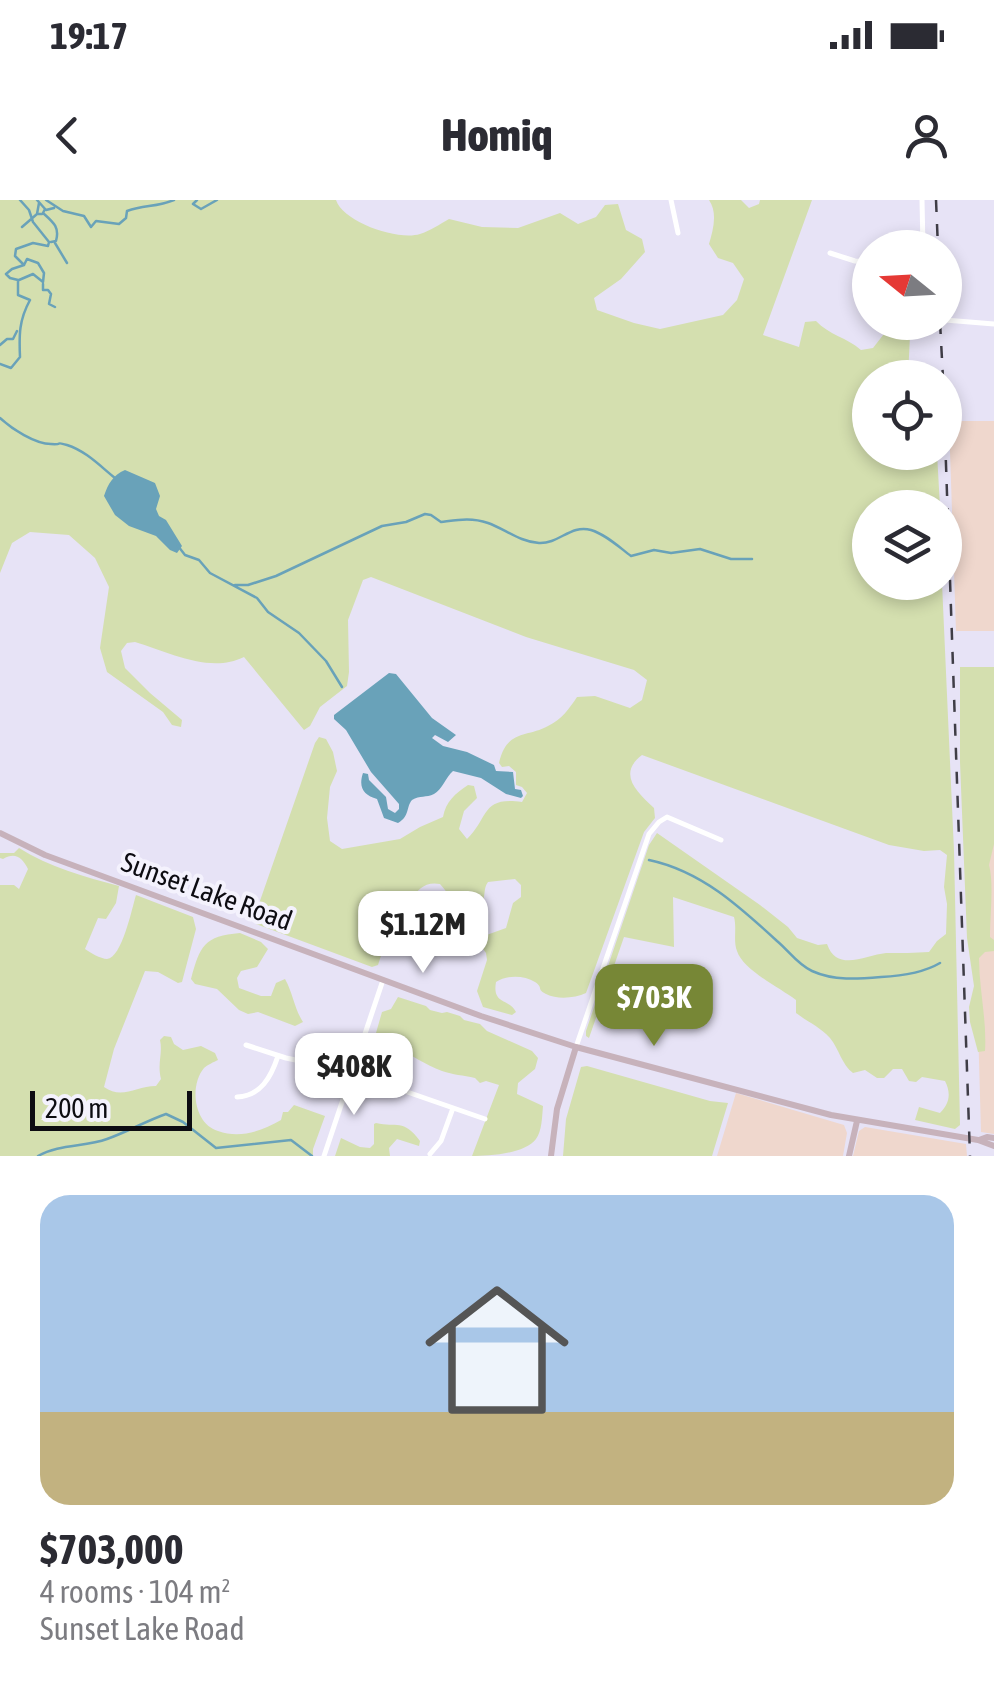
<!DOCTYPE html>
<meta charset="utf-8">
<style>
:root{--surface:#fff;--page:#f2f2f3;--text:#2b2b33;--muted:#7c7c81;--accent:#778736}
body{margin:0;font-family:"Asap Condensed",sans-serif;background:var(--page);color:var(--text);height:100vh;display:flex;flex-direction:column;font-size:38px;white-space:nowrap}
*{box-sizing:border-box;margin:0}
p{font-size:32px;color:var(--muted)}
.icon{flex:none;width:55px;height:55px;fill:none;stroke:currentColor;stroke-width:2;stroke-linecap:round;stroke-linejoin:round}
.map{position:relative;height:956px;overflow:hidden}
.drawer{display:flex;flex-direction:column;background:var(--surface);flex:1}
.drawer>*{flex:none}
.needle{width:65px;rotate:288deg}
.fabs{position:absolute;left:852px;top:30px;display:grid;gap:20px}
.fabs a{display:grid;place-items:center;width:110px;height:110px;border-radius:50%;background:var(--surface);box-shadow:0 5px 15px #0003;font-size:50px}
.scale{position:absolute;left:30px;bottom:25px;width:162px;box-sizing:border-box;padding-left:10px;border:5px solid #0d0c12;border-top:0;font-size:28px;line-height:35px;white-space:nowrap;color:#0d0c12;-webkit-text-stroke:8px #f4f2fd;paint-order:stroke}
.price{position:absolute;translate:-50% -85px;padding:0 22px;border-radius:20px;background:#fff;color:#222;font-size:32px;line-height:65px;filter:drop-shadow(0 2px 5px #0008)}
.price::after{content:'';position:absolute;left:50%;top:60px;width:30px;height:22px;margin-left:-15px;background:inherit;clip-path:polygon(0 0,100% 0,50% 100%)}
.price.on{background:var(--accent);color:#fff}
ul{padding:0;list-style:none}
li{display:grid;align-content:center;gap:20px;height:530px;padding:0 40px}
li span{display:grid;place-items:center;height:310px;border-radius:30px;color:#555}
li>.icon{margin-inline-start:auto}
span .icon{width:180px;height:180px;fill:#fffc;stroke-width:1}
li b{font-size:42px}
.status{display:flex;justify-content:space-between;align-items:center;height:70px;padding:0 50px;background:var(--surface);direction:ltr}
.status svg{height:28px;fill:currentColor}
header{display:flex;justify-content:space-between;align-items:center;height:130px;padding:0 40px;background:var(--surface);font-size:45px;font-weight:800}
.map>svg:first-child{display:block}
</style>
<div class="status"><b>19:17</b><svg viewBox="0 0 49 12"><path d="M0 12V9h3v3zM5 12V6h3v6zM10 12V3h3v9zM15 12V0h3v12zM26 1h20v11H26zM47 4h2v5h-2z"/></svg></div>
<header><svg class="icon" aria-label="back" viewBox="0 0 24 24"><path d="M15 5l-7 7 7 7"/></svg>Homiq<svg class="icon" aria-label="person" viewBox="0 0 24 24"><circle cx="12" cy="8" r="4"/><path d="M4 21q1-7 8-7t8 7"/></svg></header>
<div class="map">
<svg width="994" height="956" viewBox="0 0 994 956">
<rect width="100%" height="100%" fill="#e7e3f6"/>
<path fill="#efd7cd" d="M 949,221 L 994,221 L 994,431 L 956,431 Z
M 972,612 L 994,612 L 994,934 L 981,932 Z
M 736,893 L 844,925 L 847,933 L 843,956 L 717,956 Z
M 865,927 L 966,944 L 967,956 L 853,956 L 859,931 Z"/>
<path fill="#d4dfaf" d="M 0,0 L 336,0 C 343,22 398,41 420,34 C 430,31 440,24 449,19 L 482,27 L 518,28 L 560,13 L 578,24 L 596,17 L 605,5 L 618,4 L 626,30 L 642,39 L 645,52 L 621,79 L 594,98 L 597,110 L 634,123 L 660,129 L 723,115 L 737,100 L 744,79 L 733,63 L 718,58 L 709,44 C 713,30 718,13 709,0 L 741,0 L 749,8 L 759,4 L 760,0 L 812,0 L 763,135 L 799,147 L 805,122 L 816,121 C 829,135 846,137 861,150 L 873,148 L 887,130 L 899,124 L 910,135 L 908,177 L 870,178 L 870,252 L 937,253 L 940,307 L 870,308 L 870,382 L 942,383 L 954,651 L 960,925 L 955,929 L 915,920 L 919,907 L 940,913 C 950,903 951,893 945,881 L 922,877 L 916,882 L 909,881 L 902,869 L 893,869 L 884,878 L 877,878 L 865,870 L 853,873 C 842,865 839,849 830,838 C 820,827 808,822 796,813 L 796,800 C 780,788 743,770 737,751 C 733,741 737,728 734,717 L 673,697 L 674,747 L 624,737 L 589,838 L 586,836 L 586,831 L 649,645 L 657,633 L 760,705 L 788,727 L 797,738 L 818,745 L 827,744 C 837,773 866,755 886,753 C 901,753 915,753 929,752 L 937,741 L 946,734 L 947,704 L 944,687 L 947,655 L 940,650 L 924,651 L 889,645 L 642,555 C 617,574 637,592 654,608 L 655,618 L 644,632 L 586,793 C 575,798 558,800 546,794 C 536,789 544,788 535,782 C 524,775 506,775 496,782 C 492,805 509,798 516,812 L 512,815 L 483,807 L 477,791 L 487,760 L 486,753 L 479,743 L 481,737 L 506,728 L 513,703 L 521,697 L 521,685 L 515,679 L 488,682 C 483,689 486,695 482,702 C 454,710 456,702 440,684 C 412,679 408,712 399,732 L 388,734 L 378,765 L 372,767 L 256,724 L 254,718 L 315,543 L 319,537 L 326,539 L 333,552 L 337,571 L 330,587 L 327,618 L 330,641 L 342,649 L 400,639 L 420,627 L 443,617 C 446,601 455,594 468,585 L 474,586 L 477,598 L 464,611 L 459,629 L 467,639 C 489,618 481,596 522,602 L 527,593 L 522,587 L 516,585 L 516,572 L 509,566 L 502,567 L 499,563 C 507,529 526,538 548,526 C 562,519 569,509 577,497 L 595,496 L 630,508 L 642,500 L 647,480 L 634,470 L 526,437 L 371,377 L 363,380 L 348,420 L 349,472 L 347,486 L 320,507 L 310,526 L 304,530 L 244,457 C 210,474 169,452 135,442 L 127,443 L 121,451 L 125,468 L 150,493 L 182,520 L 181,527 L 172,525 L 163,512 L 107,472 L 100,448 L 109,387 L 95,358 L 69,335 L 30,332 L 12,343 L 0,373 Z
M 960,467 L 994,467 L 994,644 L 989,665 C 994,683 990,715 990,737 L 994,740 L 994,751 L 985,752 L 979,758 C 979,789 987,820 985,851 L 978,852 L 970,822 L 969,807 L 974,786 L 967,738 L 960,562 Z
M 19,648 C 49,667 85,677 119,686 L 116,703 L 106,719 L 98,718 L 85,749 C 89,752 101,759 107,759 C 122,758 132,708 136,695 L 193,717 L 196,729 L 182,782 L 178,783 L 158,772 L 145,771 L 114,849 L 104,887 C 122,900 136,886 156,886 L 161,879 C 157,863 163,854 160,840 L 164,836 L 171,837 L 174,844 L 183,850 L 201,846 L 215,853 L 218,860 C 214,862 207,865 204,868 C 189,886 194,924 218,931 C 240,939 262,931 281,920 L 283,912 L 288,912 L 294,905 L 325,916 L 313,949 L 313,956 L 0,956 L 0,685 L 14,685 L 19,689 L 28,669 C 22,657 15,652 3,659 L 0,658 L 0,653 L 14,653 Z
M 240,733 L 261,742 L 268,749 L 257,767 L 241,771 L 237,778 L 239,788 L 261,796 L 271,796 L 276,783 L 285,779 C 293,793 294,808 303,822 L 295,826 L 258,812 L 248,814 L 239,810 L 217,789 L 195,784 L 191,779 C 200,746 204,736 240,733 Z
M 398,797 L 426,806 L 430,810 L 442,813 L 447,812 L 460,816 L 464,820 L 480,824 L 487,831 L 532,851 L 538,858 L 535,869 L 518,883 L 517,894 L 543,906 C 542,917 542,931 536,939 C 525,954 488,956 472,956 L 499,885 L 486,881 L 480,883 L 475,878 C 463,875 453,875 442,871 C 425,865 412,854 395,849 L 387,855 L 385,846 L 374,840 L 382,812 L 391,809 Z
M 587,866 L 710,901 L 728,903 L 712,956 L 563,956 L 566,919 L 581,867 Z
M 376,923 C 397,928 403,918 420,941 L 419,946 L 397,939 L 389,948 L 390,956 L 335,956 L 341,938 L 360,947 L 370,948 L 374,944 L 374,924 Z"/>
<path fill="#69a2b9" d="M 125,270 L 155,283 L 160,296 L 156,309 L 159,316 L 166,320 L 182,346 L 177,353 L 170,350 L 156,336 L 129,326 L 115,315 L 104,296 C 108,284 113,275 125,270 Z
M 389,473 L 396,474 L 432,518 L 456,535 L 448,542 L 435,535 L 432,538 L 443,546 L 467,552 L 494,565 L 496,571 L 513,572 L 515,589 L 521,590 L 523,596 L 521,598 L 506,594 L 481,578 L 453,571 C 446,577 442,590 434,594 C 426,598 420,595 412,600 C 406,607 410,616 398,623 L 384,618 L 377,599 C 364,595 358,588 363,573 L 368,574 L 369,580 L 386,597 L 388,609 L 395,613 L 399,609 L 399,604 L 371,572 L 346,530 L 334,519 L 334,515 Z"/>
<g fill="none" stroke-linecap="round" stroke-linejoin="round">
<path stroke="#69a2b9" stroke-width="2.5" d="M 37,0 L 46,10 L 54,8
M 46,0 L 63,11 L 84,16 L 91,27 L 96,21 L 119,24 L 126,18 L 127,11 C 145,5 156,7 174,0
M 197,0 L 193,4 L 201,9 L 217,0
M 39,3 L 37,14 L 42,14
M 45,9 L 43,13 C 53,22 60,27 56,41 L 51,42
M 22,27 L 37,14
M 55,43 L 67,63
M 19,80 L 33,74 L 43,82 L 44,73 L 38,63 L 27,59 L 24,65
M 43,84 L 43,90 L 48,90 L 51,94 L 49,104 L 55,107
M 0,145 L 7,139 L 13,139 L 17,131
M 0,164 L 11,168 L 20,157 C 19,135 19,120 30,100 L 18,95 L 18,80 L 10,78 L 6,74 L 12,69 L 24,65 L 15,56 L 16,49 L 33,43 L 48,46 L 49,42 L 33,22 L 29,10 L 20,0
M 0,218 C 12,229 35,244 51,244 C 65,245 54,241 67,245 C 86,251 100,266 115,278
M 178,346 L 185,355 L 199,360 L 210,373 L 257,398 L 268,412 L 299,433 L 326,461 L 342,487
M 235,385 L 248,385 L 276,376 L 382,326 L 406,322 L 425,314 L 431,315 L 441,322 C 457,320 471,317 488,323 C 505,329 520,342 539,343 C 559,344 571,324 591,330 C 605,334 619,347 631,356 L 654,350 L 671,353 L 700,349 L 731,359 L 752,359
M 649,660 C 701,671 739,706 777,741 C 789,751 798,765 812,771 C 834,781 858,779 881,777 C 901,776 923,773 940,763
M 38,956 C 59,944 85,947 107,939 C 127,932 146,921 166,914 L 183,922 L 216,948 L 291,940 L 312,956"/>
<path stroke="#fff" stroke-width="5" d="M 671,0 L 678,33
M 922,0 L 923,48
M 830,53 L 855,61 L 870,62
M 945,120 L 994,124
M 246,845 L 286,858 L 344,870 L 485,919
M 576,847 L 649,634 L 659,622 L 667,617 L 721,640
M 237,897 C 261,896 271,877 278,856
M 430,954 L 441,941 L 453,908
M 324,956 L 383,780"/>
<path stroke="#c7b2bb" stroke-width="6" d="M 0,633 L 45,655 L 481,816 L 576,847 L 831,915 L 978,940 L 994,946
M 979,940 L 987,937 L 994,938
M 551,956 L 557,909 L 576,847
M 849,956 L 857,921"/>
<path stroke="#3f3d46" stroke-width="2.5" stroke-dasharray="12 12" stroke-linecap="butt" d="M 936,0 L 938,48
M 940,122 L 943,178
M 945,236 L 970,956"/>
</g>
<g text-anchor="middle" stroke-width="8" stroke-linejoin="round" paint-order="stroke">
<g font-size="28" fill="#0d0c12" stroke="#f4f2fd">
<text transform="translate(207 691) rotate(20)" y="10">Sunset Lake Road</text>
</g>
</g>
</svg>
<div class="fabs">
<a><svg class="needle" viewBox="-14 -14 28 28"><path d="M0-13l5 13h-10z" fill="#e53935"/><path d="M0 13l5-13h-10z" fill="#7c7c81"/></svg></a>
<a><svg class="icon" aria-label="locate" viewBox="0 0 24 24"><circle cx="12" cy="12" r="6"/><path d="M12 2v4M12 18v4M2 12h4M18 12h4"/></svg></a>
<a><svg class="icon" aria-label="layers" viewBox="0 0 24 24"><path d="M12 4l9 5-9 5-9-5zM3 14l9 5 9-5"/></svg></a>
</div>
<div class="scale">200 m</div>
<b class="price" style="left:423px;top:776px">$1.12M</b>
<b class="price on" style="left:654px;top:849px">$703K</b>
<b class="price" style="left:354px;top:918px">$408K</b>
</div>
<section class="drawer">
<ul>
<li><span style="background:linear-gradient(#a9c7e8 70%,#c2b280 0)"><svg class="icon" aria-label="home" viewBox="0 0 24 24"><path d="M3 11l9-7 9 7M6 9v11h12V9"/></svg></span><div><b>$703,000</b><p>4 rooms · 104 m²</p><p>Sunset Lake Road</p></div></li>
</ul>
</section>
